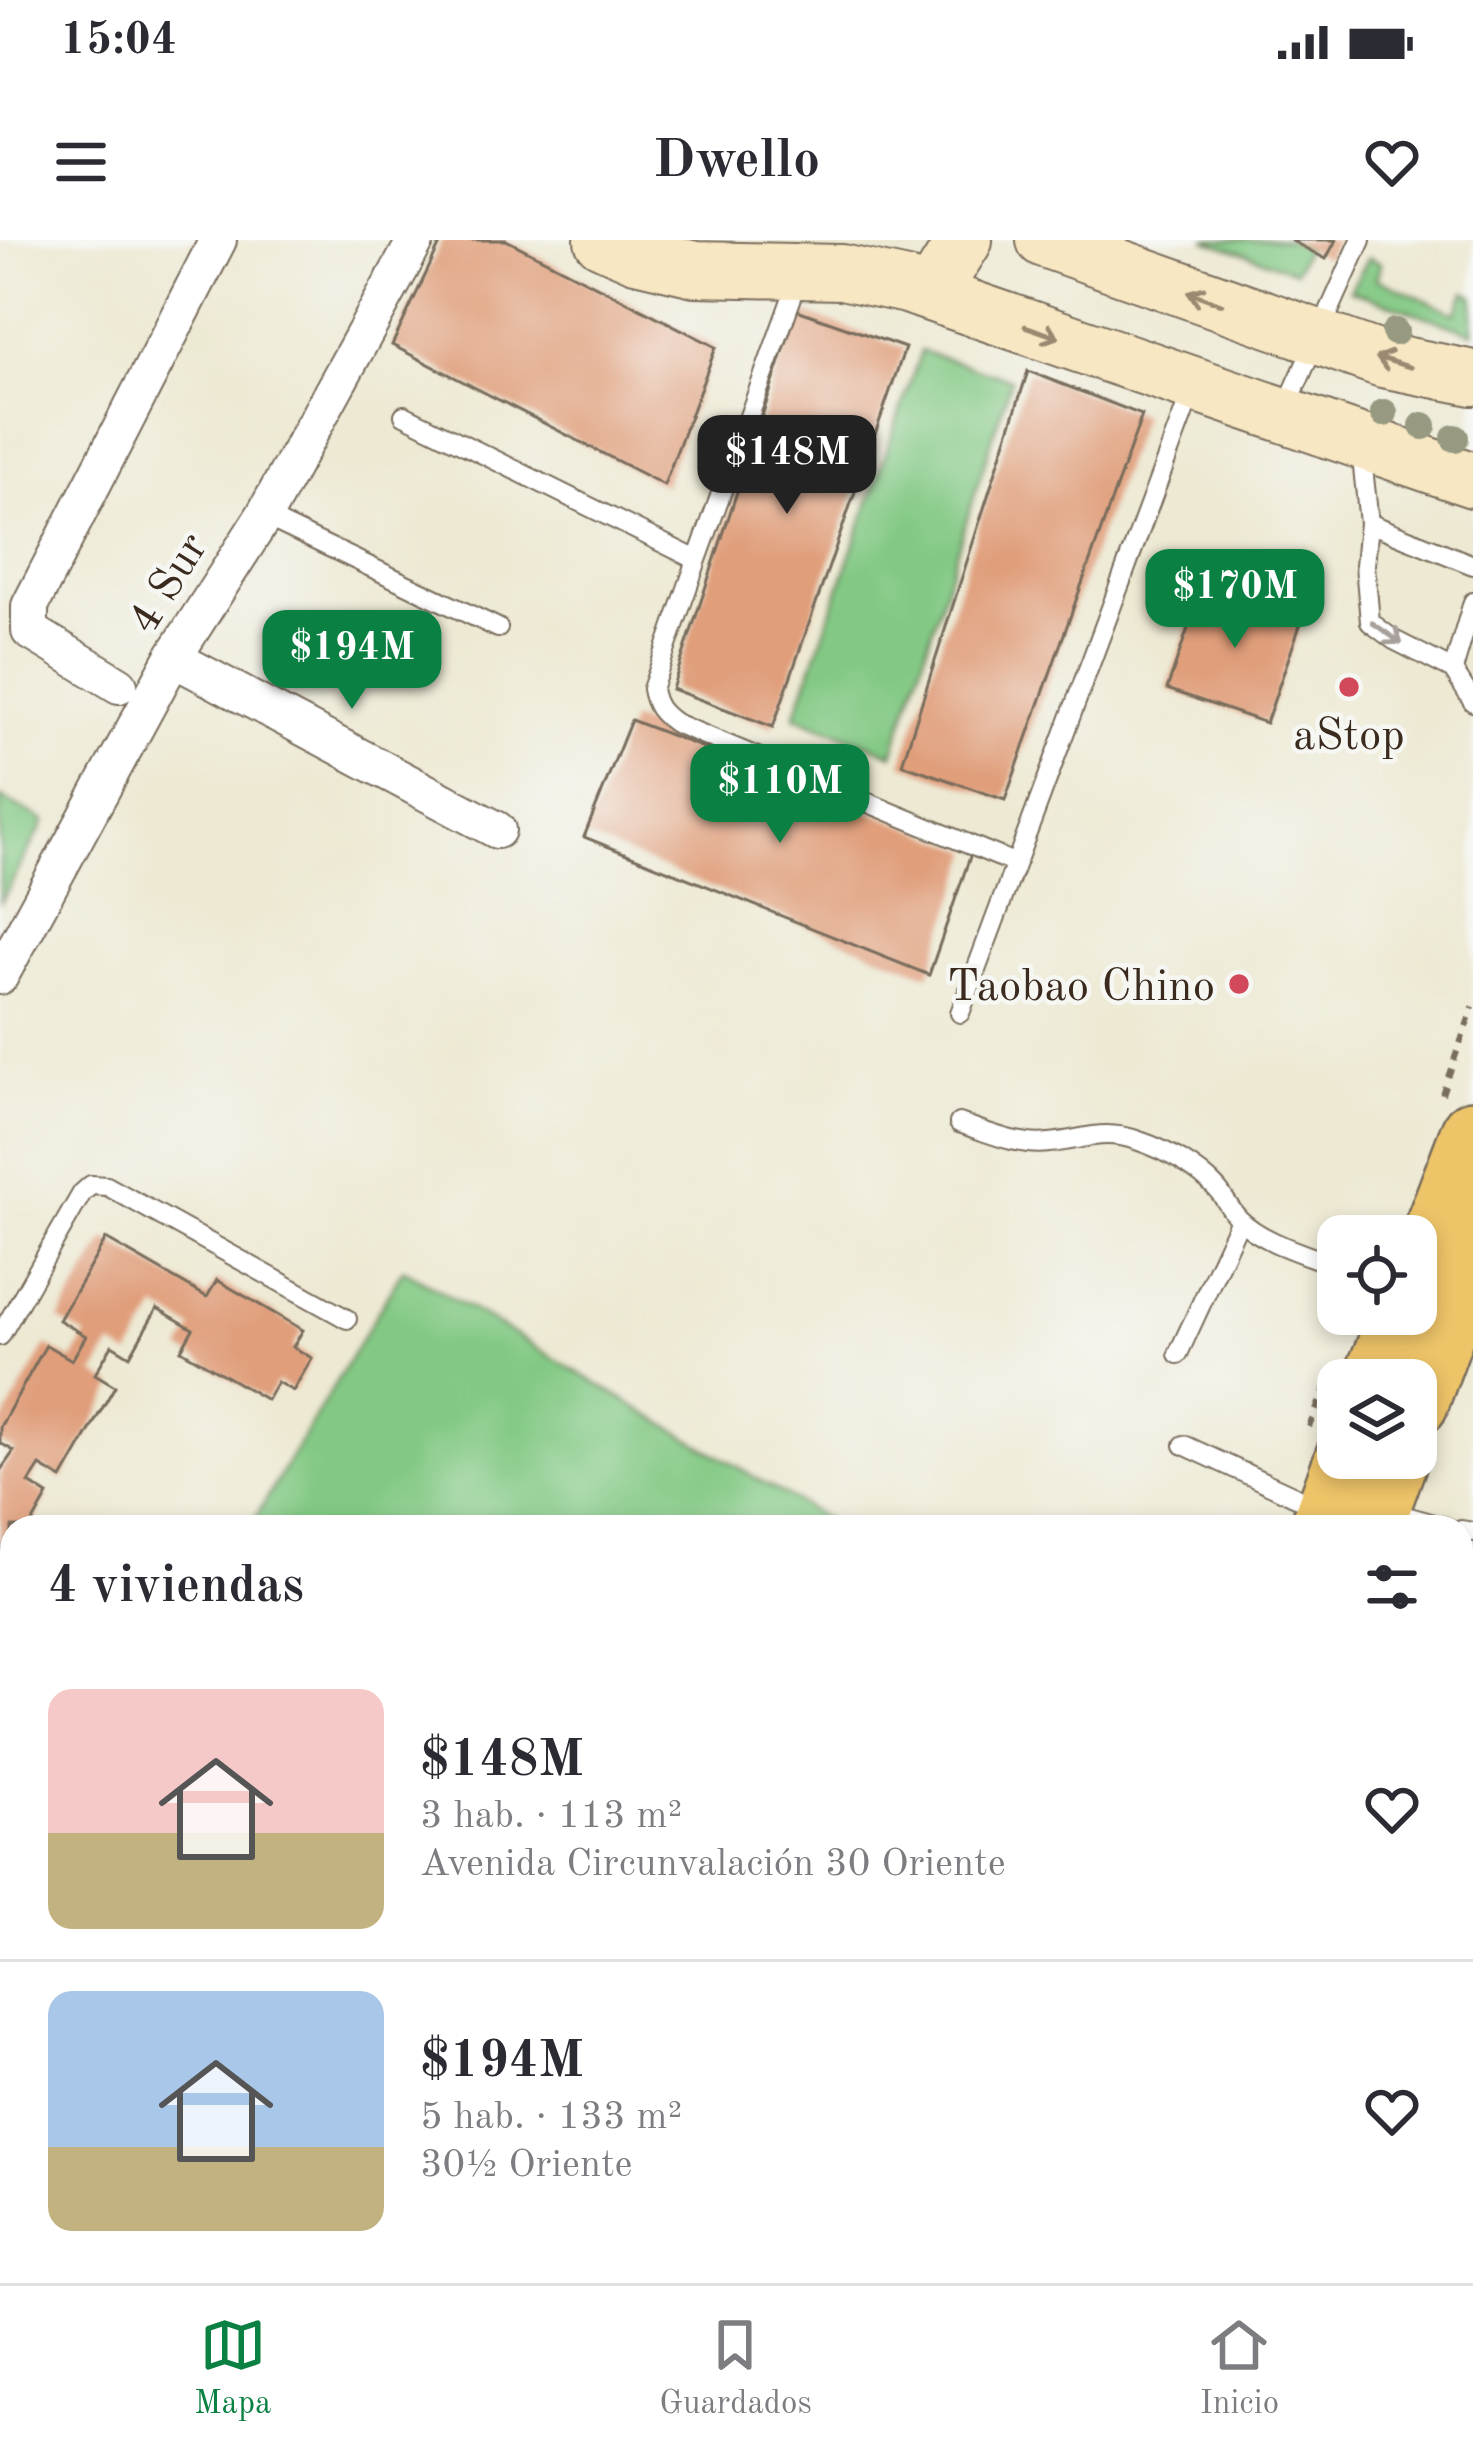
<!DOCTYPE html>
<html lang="es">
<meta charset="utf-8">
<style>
:root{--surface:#fff;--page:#f2f2f3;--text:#2b2b33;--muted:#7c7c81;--line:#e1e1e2;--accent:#0b8043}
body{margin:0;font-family:"Old Standard TT",serif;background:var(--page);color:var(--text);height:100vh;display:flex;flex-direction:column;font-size:45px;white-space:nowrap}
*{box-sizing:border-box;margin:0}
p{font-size:39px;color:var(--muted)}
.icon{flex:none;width:66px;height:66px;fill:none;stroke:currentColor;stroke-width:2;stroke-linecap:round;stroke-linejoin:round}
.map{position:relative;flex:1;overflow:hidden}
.details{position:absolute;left:0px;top:1275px;width:1473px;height:768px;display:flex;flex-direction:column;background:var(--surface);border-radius:36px 36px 0 0;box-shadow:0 6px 18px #0003}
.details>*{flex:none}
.tools{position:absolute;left:1317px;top:975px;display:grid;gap:24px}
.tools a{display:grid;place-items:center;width:120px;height:120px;border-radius:24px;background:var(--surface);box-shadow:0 6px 18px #0003;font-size:60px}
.price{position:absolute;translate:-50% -102px;padding:0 27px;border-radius:24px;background:var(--accent);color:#fff;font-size:39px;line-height:78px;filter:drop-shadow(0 3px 6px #0008)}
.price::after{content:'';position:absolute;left:50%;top:72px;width:36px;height:27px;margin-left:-18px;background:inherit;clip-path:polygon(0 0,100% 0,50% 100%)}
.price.on{background:#222;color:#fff}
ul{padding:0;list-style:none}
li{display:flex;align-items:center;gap:36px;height:300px;padding:0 48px}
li+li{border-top:3px solid var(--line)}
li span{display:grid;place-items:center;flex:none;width:336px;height:240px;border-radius:24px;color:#555}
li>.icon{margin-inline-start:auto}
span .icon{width:144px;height:144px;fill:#fffc;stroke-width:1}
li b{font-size:51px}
h2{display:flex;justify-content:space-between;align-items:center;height:144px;padding:0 48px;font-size:51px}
.status{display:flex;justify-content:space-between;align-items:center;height:84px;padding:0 60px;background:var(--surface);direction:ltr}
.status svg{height:33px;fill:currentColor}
header{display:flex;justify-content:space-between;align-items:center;height:156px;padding:0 48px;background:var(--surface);font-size:54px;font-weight:800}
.tab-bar{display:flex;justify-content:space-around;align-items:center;height:168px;border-top:3px solid var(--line);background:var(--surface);font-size:33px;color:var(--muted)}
.tab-bar a{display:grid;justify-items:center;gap:6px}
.tab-bar .on{color:var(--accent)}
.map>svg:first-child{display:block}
</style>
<div class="status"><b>15:04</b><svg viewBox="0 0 49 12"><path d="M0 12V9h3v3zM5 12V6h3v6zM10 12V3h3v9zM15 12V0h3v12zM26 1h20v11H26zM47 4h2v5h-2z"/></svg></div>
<header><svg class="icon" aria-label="menu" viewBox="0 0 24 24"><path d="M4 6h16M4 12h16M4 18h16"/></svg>Dwello<svg class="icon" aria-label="heart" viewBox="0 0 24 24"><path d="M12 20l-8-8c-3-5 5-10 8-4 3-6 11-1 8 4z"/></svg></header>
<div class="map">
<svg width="1473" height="2043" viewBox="0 0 1473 2043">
<rect width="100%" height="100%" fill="#f6f6f2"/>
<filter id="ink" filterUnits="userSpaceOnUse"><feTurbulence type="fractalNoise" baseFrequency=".00833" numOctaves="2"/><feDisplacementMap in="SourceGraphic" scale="24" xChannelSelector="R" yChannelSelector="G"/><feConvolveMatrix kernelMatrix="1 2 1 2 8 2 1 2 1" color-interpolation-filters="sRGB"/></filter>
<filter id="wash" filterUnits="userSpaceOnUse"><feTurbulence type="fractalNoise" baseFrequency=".004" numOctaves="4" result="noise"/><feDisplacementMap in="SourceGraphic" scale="48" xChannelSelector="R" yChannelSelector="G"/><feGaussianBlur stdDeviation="2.7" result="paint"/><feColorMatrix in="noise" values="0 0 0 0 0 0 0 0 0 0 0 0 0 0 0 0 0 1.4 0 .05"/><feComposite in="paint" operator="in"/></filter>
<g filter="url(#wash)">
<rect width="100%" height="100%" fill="#ede9d3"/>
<path fill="#83c985" stroke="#5f7a52" stroke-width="3" d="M 1205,0 L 1290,0 L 1306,8 L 1295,31 Z
M 1369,18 L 1381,23 L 1376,38 L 1456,73 L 1465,52 L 1473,56 L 1473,93 L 1350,50 Z
M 921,111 L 1011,139 L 893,514 L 795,476 Z
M 0,557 L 45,581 L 0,664 Z
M 403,1029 L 839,1287 L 250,1287 Z
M 12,1689 L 12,2031 L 703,2031 L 698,2043 L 0,2043 L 0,1709 Z
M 1461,1994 L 1473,1998 L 1473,2043 L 1341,2043 L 1325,2031 L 1461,2031 Z"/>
<g id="blocks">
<path fill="#e09e7a" d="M 442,0 L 506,0 L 716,107 L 664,245 L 392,105 Z
M 1290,0 L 1336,0 L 1326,19 Z
M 797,70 L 905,108 L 773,487 L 672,449 Z
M 1028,131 L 1142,175 L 1005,560 L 902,524 Z
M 1205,339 L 1304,374 L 1266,483 L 1167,449 Z
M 631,480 L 972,611 L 929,735 L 584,597 Z
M 106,999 L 207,1057 L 217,1040 L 303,1090 L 293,1107 L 312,1118 L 293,1151 L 277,1142 L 267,1160 L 181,1110 L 193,1089 L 157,1068 L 130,1116 L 112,1105 L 95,1134 L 115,1146 L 62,1239 L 40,1226 L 29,1243 L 48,1255 L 30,1287 L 12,1287 L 12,1342 L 5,1353 L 0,1350 L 0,1231 L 14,1211 L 0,1203 L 0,1187 L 46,1105 L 72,1120 L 86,1096 L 59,1080 Z
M 1473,1466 L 1473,1702 L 1461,1697 L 1461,1498 Z
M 0,1513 L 12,1520 L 12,1592 L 4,1606 L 0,1604 Z
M 1461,1755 L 1473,1760 L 1469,1769 L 1473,1770 L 1473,1835 L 1467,1852 L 1473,1854 L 1473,1871 L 1461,1866 Z
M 1461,1943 L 1473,1947 L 1473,1998 L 1461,1994 Z
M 1285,2031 L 1325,2031 L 1341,2043 L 1281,2043 Z"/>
</g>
</g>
<g filter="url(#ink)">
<use href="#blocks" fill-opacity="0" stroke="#796d5d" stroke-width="3"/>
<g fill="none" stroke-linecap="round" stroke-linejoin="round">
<defs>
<path id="service" d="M 1285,170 L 1361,0
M 404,175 L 697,320 L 652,449 C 655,466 661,473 675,483 L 1014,623
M 1361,209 L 1369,283 L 1365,325 L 1370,382 L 1394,400 L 1453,430 L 1473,462
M 264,276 L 498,388
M 1369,283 L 1473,325
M 697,320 L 800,35
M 1453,430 L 1473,362
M 960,773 L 1193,148
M 959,883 C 987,892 1019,907 1049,903 C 1084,900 1102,888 1139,901 C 1166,910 1198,928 1217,949 C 1225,958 1230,970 1239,979 C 1263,1003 1307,1014 1338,1027
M 0,1096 L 82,953 L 91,945 L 107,946 L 347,1079
M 1178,1114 L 1240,980
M 1184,1205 L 1318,1267
M 1387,1271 L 1446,1287
M 1461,1290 L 1473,1292
M 1461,1438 L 1473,1405
M 1461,1721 L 1473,1725
M 1461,1902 L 1473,1907
M 1331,2031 L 1358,2043
M 1258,2043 L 1264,2031"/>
<path id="minor" d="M 173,418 L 497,590
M 119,445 L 30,391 L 30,366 L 218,0
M 0,736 L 173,418 L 264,276 L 416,0"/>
<path id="secondary" d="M 602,0 L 636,15 L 695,29 L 842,32 L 907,46 L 1473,240
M 1044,0 L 1383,120 L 1473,138
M 931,54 L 965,0"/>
<path id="trunk" d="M 1416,1041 L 1473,892
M 1375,1140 L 1402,1074
M 1416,1164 L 1473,1009
M 1322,1287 L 1347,1218
M 1371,1287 L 1396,1218
M 1089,2043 L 1093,2031"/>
</defs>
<use href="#service" stroke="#796d5d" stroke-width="22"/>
<use href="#minor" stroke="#796d5d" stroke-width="40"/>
<use href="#secondary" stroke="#796d5d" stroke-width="58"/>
<use href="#trunk" stroke="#796d5d" stroke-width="68"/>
<path stroke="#796d5d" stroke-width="6" stroke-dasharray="9 9" stroke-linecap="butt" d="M 1442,854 L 1473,767
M 1309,1187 L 1327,1144
M 988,2043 L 992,2031"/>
<use href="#service" stroke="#fff" stroke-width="18"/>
<use href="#minor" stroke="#fff" stroke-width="36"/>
<use href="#secondary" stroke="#f8e7c3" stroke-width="54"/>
<use href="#trunk" stroke="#eec469" stroke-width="63"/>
</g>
<g fill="#979a80">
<circle cx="1395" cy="92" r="14"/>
<circle cx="1384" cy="173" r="14"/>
<circle cx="1423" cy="186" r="14"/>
<circle cx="1455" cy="198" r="14"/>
</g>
<defs><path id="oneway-shaft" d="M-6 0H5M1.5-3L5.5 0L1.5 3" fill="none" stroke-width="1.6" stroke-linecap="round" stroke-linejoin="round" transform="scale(3)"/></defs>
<g stroke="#9a8870">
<use href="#oneway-shaft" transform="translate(1205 58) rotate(-160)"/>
<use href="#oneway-shaft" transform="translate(1042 92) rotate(19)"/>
<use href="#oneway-shaft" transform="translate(1393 122) rotate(-163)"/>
</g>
<use stroke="#a79f9a" href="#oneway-shaft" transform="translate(1387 393) rotate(35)"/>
</g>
<g fill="#d1495b" stroke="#f6f6f2" stroke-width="4.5">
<circle cx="1349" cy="447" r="12"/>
<circle cx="1239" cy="744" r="12"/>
</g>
<g text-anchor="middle" stroke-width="9" stroke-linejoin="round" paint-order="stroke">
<g font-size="45" fill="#3b2a1e" stroke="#f6f6f2">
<text transform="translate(166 342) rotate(-58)" y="16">4 Sur</text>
</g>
<g font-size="45" fill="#3b2a1e" stroke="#f6f6f2">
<text x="1349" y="509">aStop</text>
<text x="1215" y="760" text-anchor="end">Taobao Chino</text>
</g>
</g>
</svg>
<div class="tools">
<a><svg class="icon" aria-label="locate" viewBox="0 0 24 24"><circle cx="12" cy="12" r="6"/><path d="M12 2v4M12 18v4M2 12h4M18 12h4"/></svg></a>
<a><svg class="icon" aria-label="layers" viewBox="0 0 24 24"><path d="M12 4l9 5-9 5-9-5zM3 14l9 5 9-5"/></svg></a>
</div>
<b class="price on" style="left:787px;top:277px">$148M</b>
<b class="price" style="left:1235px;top:411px">$170M</b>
<b class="price" style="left:352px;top:472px">$194M</b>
<b class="price" style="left:780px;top:606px">$110M</b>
<section class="details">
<h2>4 viviendas<svg class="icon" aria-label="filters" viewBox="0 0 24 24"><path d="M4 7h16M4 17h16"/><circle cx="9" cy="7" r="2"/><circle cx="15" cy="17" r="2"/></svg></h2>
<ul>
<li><span style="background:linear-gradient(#f6c9c9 60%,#c2b280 0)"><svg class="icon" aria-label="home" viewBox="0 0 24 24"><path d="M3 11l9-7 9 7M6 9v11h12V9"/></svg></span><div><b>$148M</b><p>3 hab. · 113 m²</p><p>Avenida Circunvalación 30 Oriente</p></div><svg class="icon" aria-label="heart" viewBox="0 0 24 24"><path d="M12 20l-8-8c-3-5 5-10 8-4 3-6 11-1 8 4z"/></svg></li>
<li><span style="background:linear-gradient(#a9c7e8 65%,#c2b280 0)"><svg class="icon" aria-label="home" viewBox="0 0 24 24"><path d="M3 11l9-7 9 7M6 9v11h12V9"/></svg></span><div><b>$194M</b><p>5 hab. · 133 m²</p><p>30½ Oriente</p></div><svg class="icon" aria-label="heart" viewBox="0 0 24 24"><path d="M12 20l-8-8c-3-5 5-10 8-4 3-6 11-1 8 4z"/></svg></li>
</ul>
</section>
</div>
<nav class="tab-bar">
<a class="on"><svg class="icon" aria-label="map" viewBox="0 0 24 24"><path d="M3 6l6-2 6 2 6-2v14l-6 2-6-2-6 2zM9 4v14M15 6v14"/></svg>Mapa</a>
<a><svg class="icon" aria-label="saved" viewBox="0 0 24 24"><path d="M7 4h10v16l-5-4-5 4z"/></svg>Guardados</a>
<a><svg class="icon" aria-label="home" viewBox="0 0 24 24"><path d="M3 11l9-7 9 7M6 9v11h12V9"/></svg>Inicio</a>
</nav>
